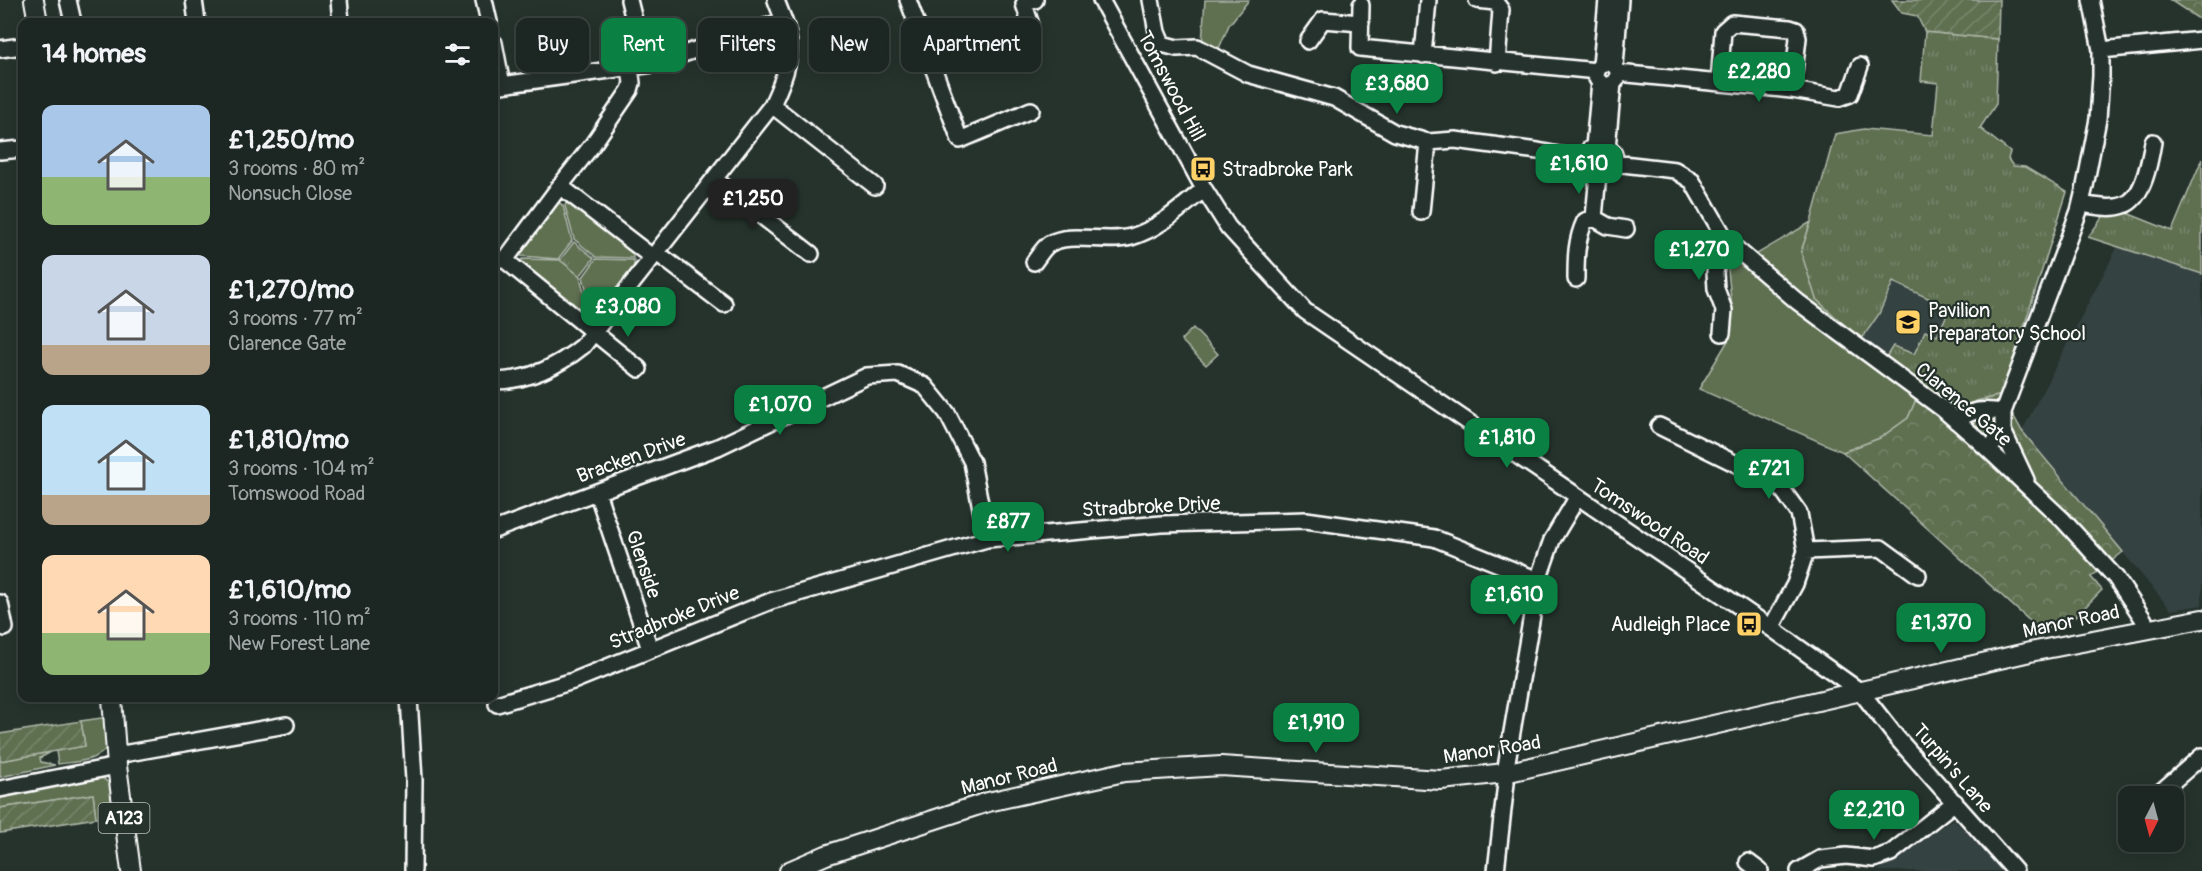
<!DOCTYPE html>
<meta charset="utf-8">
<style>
:root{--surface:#1c2622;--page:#252e2a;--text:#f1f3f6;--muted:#a0a5a5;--line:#3a4340;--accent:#0b8043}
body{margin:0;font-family:Pangolin,sans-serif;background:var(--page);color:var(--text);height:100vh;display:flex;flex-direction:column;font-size:22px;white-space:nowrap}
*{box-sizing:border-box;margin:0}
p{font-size:20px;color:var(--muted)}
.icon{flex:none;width:33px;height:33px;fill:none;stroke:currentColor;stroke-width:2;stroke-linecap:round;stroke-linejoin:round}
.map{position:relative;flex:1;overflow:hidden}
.side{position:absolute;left:18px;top:18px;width:480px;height:684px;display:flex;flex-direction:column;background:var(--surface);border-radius:12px;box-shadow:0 3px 15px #0003,0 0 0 2px var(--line)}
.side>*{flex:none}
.banner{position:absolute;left:516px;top:18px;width:570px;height:54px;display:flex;gap:12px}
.needle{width:39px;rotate:186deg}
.tools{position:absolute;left:2118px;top:786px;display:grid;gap:12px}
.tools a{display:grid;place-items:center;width:66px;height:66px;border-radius:12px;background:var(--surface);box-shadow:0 3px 15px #0003,0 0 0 2px var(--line);font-size:30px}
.price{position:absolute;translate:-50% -51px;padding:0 14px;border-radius:12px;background:var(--accent);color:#fff;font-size:20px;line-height:39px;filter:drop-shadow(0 2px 3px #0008)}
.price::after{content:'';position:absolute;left:50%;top:36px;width:18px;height:14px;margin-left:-9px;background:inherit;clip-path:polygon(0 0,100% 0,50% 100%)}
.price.active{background:#222;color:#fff}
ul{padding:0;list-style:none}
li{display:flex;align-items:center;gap:18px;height:150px;padding:0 24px}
li span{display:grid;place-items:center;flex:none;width:168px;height:120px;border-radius:12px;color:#555}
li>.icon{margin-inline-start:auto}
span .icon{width:72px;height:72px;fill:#fffc;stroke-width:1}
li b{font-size:26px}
h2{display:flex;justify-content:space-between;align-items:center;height:72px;padding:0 24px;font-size:26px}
.tag{padding:0 21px;border-radius:12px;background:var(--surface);box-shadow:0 3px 15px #0003,0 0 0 2px var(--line);font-size:21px;line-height:54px}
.tag.active{background:var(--accent);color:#fff}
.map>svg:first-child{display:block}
</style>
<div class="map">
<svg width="2202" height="871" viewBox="0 0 2202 871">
<defs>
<pattern id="forest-crowns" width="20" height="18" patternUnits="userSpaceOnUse" patternTransform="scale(1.5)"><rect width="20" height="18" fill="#5e6f51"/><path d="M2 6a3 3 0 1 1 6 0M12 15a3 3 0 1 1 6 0" fill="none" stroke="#76856b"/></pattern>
<pattern id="park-tufts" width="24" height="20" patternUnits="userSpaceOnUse" patternTransform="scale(1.5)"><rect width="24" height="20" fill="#5e6f51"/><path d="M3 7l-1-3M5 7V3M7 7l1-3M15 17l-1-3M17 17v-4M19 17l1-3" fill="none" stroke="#76856b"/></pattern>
<pattern id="garden-furrows" width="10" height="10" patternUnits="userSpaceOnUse" patternTransform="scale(1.5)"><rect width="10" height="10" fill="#5e6f51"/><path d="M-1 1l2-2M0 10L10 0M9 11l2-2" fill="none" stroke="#76856b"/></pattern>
</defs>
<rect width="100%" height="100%" fill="#26332d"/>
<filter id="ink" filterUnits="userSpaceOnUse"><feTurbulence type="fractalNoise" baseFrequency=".0167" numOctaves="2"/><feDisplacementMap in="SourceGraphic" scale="12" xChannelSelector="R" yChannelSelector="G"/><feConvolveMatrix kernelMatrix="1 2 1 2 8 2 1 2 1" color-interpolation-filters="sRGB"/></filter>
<g filter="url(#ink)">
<path fill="#364242" d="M 2118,246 L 2202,274 L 2202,605 L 2171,610 L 2022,431 Z
M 1893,282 L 1951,308 L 1937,336 L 1914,355 L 1893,346 L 1886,357 L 1861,340 L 1879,314 Z
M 1953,819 L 2004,871 L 1878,871 Z"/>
<path fill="#5e6f51" stroke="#aeb7a8" stroke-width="1.5" d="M 1205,0 L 1249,0 L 1229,25 L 1217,53 L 1202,43 Z
M 571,202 L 633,251 L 633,258 L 596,257 L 574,239 L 565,206 L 566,203 Z
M 560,203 L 563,206 L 572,241 L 558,259 L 521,256 L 520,249 L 555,204 Z
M 1811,222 L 1801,252 L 1861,340 L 1922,386 L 1908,418 L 1880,438 L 1843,452 L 1699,389 L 1729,339 L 1732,309 L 1726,251 L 1747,260 Z
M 522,259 L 560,260 L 580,276 L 589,314 L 583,314 L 522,266 Z
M 596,259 L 634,260 L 634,269 L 600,312 L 592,313 L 583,277 Z
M 1193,328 L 1218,354 L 1206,365 L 1181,340 Z
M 108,717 C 108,725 110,739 107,746 C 100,762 72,762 58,764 L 56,751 L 85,746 L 81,721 Z
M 51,752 L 40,758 L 41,762 L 55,765 L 0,777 L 0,761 Z
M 95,776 C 115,779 114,798 117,815 L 96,818 L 93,794 L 0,808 L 0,797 Z"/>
<path fill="url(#forest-crowns)" stroke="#aeb7a8" stroke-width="1.5" d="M 2170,0 L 2202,0 L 2202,21 Z
M 1922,386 L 1953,410 L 1976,401 L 2002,395 L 2022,431 L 2123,552 L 2091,577 L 2102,590 L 2076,616 L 2041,631 L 1843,452 L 1880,438 L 1908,418 Z"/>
<path fill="url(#park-tufts)" stroke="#aeb7a8" stroke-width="1.5" d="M 1925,32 L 1998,39 L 1996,104 L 1980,128 L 2010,152 L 2008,159 L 2013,166 L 2025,167 L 2067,192 L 2002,395 L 1976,401 L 1953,410 L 1886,357 L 1893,346 L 1914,354 L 1925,331 L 1937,336 L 1950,308 L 1893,282 L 1879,314 L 1861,340 L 1816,299 L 1801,252 L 1811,222 L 1835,134 L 1864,129 L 1933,135 L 1938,83 L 1921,81 Z
M 2202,159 L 2202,274 L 2088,237 L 2105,214 L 2127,213 L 2172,231 Z
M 574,242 L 594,258 L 580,276 L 560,260 Z"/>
<path fill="url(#garden-furrows)" stroke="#aeb7a8" stroke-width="1.5" d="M 1892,0 L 1999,0 L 1998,39 L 1925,32 L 1917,16 L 1902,13 Z
M 81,721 L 85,746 L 0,761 L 0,734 Z
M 93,794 L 96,818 L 0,833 L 0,808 Z"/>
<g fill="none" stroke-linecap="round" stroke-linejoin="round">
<defs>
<path id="minor" d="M 68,0 L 73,22
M 194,0 L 197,22
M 339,0 L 341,22
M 484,0 L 489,22
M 629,0 L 645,65
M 908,0 L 960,140 L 1031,110
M 1101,0 L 1204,189 L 1228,227 L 1305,311 L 1771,628 L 1861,692 L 1897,738 L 2015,871
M 1151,0 L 1157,32 L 1162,44 L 1177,48 L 1197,47 L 1248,74 L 1334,98 L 1395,133 L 1428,142 L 1455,140 L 1538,151 L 1585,160
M 1477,0 L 1495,2 L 1501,10 L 1497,63
M 1361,5 L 1360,48 L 1597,71
M 1030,22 L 1024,4 L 1035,0
M 1308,41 L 1323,20 L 1361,23
M 494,43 L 502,85
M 0,49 L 22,46
M 2101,50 L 2202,40
M 1423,55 L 1428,0
M1596 74a11 11 0 1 1 22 0a11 11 0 1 1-22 0Z
M 1601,65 L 1607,0
M 1615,66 L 1620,0
M 1618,73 L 1792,90 L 1839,98 L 1850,94 L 1860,66
M 1719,83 L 1723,31 L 1732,23 L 1790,28 L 1796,30 L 1798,38 L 1792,90
M 494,86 L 653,64 L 783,21
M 772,105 L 875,186
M1585 160a15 15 0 1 1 30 0a15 15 0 1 1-30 0Z
M 1594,147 L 1600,82
M 1607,148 L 1613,83
M 0,151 L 22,149
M 1614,163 L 1675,170 L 1692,181 L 1726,240 L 1798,302 L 1944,410 L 1977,439 L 2063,520 L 2116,578 L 2144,620 L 2146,628
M 714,179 L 811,254
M 560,186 L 593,144 L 630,90 L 632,83 L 630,67
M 2081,204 C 2094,206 2111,210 2124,205 C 2144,198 2150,160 2153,142
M 1421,212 L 1428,142
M 1594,218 L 1598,174
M 657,253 L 724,304
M 1034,262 C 1039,256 1043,248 1049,244 C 1070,231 1106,244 1131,237 C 1159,229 1182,207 1204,189
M 1576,279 C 1576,258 1576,240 1585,221 L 1594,218 L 1608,226 L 1626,229
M 1722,333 L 1724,310 L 1716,289 L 1715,272 L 1720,253 L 1726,240
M 639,369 L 505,260 L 560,186 L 652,257
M 494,381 C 528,381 557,367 583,346 L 772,105 C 782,83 792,62 788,36 C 787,25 780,12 776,0
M 1956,421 C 1972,409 1984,409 2003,412
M 1659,426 L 1779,485 L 1799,513 L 1806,551 L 1795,584 L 1771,628
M 2003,431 L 2026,480
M 1989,450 L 2003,431 L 2003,412 L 2079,211 L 2085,186 L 2098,119 L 2101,76 L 2101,50 L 2091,0
M 597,492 L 650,649
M 494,530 L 718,447 L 867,376 L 898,374 L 925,386 L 947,413 L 972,462 L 987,539
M 1806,551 L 1881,548 L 1918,575
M 0,603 L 5,628
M 409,698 L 414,780 L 413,871
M 497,704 L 573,681 L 771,601 L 987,539 L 1162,524 L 1306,520 L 1434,538 L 1538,580
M 117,755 L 286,725
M 0,789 L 117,766
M 2156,796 L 2202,756
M 1748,862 L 1760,871
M 1496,871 L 1506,783 L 1505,773 L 1538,580 L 1552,540 L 1577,498
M 1799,871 L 1820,859 L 1846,856 L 1874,859 L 1891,853 L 1955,802"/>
<path id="major" d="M 34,0 L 38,22
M 112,698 L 117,766 L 131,871
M 789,871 L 826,855 L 988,802 L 1124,772 L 1221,766 L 1441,780 L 1505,773 L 2030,652 L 2202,619"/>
</defs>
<use href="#minor" stroke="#fff" stroke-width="20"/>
<use href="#major" stroke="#fff" stroke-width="22"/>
<use href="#minor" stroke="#26332d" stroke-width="15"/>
<use href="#major" stroke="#26332d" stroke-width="18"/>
</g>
</g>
<defs>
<symbol id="bus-square" viewBox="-11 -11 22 22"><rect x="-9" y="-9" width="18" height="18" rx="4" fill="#ffd166" stroke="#26332d"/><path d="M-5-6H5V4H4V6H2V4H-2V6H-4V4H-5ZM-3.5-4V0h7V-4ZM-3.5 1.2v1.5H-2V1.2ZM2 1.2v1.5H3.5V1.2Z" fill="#111"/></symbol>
<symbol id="school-square" viewBox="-11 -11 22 22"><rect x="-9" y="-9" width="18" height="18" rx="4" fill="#ffd166" stroke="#26332d"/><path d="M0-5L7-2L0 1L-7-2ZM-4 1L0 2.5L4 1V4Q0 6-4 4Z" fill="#111"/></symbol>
</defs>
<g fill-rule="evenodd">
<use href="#bus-square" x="1188" y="154" width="30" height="30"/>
<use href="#school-square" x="1893" y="307" width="30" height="30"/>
<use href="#bus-square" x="1734" y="609" width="30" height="30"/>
</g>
<g text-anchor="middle" stroke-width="4.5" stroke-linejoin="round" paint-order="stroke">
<rect fill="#26332d" stroke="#bec2c0" stroke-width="1.5" x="98.5" y="803" width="51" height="30" rx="4.5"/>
<g font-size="18" font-weight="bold" fill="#fff">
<text x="124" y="824">A123</text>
</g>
<g font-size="20" fill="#fff" stroke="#26332d">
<text transform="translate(1172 86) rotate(62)" y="7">Tomswood Hill</text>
<text transform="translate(1964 404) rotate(40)" y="7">Clarence Gate</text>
<text transform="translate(631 457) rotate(-20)" y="7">Bracken Drive</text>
<text transform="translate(1151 506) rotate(-3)" y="7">Stradbroke Drive</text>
<text transform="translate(1650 521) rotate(34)" y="7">Tomswood Road</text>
<text transform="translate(644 564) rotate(71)" y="7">Glenside</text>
<text transform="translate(674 617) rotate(-22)" y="7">Stradbroke Drive</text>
<text transform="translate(2071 621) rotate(-12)" y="7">Manor Road</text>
<text transform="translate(1492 749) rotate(-9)" y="7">Manor Road</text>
<text transform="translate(1953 768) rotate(49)" y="7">Turpin's Lane</text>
<text transform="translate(1009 776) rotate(-14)" y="7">Manor Road</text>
</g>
<g font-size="20" fill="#fff" stroke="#26332d" text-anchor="start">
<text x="1222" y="176">Stradbroke Park</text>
<text x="1928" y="317">Pavilion<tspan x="1928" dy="23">Preparatory School</tspan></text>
<text x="1730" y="631" text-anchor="end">Audleigh Place</text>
</g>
</g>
</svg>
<div class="tools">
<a><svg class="needle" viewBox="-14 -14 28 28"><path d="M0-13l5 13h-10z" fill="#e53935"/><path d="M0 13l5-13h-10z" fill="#a0a5a5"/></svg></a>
</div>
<b class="price" style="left:1759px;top:103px">£2,280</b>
<b class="price" style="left:1397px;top:115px">£3,680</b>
<b class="price" style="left:1579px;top:195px">£1,610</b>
<b class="price active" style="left:753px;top:230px">£1,250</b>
<b class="price" style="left:1699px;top:281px">£1,270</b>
<b class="price" style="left:628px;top:338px">£3,080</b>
<b class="price" style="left:780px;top:436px">£1,070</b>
<b class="price" style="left:1507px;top:469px">£1,810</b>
<b class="price" style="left:1769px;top:500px">£721</b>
<b class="price" style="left:1008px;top:553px">£877</b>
<b class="price" style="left:1514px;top:626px">£1,610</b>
<b class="price" style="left:1941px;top:654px">£1,370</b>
<b class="price" style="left:1316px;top:754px">£1,910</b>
<b class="price" style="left:1874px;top:841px">£2,210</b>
<div class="banner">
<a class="tag">Buy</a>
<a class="tag active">Rent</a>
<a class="tag">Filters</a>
<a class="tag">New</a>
<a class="tag">Apartment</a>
</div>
<section class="side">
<h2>14 homes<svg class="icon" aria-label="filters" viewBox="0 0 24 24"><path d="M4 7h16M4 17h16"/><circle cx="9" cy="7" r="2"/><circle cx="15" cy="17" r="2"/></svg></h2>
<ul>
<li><span style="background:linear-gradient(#a9c7e8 60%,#8fb573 0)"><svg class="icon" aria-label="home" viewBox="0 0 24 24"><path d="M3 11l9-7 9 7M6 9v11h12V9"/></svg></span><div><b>£1,250/mo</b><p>3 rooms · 80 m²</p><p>Nonsuch Close</p></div></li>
<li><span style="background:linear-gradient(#c9d6e8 75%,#b9a48a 0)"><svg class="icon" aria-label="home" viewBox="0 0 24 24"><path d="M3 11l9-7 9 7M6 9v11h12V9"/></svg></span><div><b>£1,270/mo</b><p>3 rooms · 77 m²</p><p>Clarence Gate</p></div></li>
<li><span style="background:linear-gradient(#bfe0f5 75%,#b9a48a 0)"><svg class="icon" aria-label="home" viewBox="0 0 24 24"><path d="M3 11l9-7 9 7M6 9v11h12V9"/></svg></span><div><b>£1,810/mo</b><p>3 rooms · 104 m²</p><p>Tomswood Road</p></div></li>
<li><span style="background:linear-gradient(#ffd9b3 65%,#8fb573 0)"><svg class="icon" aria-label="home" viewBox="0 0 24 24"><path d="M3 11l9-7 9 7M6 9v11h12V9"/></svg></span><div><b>£1,610/mo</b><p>3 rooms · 110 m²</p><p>New Forest Lane</p></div></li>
</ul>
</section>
</div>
